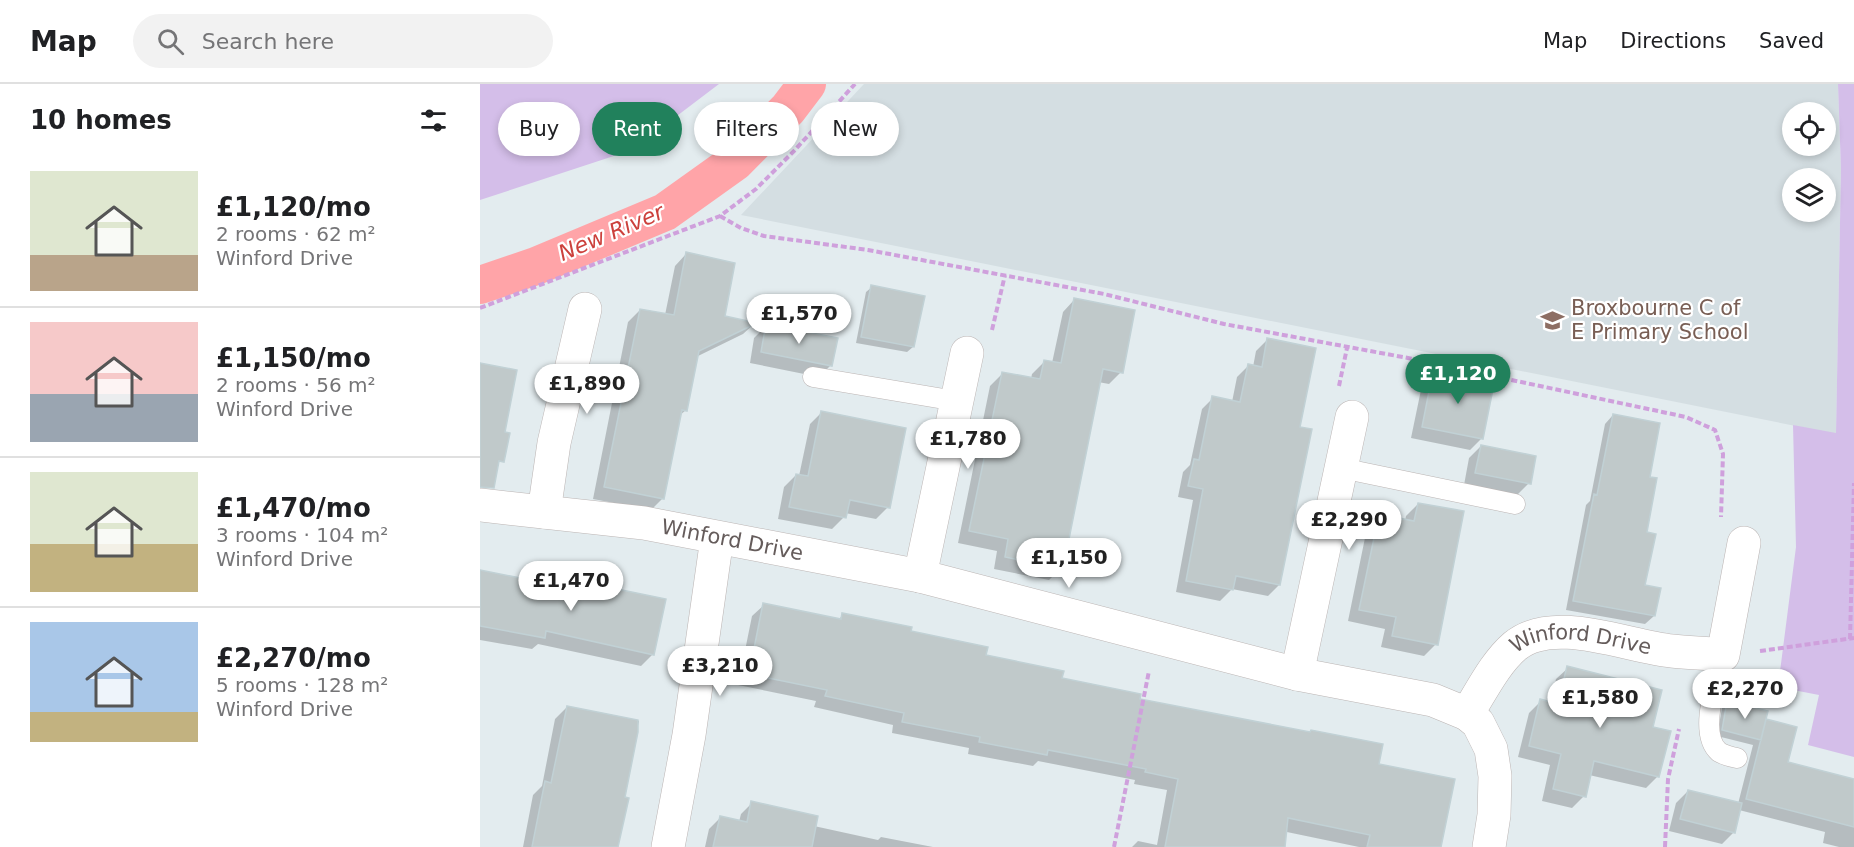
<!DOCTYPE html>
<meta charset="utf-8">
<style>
:root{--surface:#fff;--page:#f2f2f2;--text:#202124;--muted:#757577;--line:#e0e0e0;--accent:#21815c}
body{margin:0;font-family:"DejaVu Sans",sans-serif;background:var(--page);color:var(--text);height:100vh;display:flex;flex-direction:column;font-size:22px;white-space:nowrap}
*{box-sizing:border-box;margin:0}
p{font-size:20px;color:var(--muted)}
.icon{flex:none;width:33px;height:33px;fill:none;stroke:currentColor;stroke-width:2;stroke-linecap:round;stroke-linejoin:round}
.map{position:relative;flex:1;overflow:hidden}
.details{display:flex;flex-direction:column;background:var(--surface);width:480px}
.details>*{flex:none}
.banner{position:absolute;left:18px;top:18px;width:570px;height:54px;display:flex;gap:12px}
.controls{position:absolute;left:1302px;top:18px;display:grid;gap:12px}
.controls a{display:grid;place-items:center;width:54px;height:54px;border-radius:50%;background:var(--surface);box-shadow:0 3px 9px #0003;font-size:30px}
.price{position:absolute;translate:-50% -51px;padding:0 14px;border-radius:21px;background:#fff;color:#222;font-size:20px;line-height:39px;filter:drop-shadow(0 2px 3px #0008)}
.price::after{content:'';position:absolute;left:50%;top:36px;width:18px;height:14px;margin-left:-9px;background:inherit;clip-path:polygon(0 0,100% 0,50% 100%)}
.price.selected{background:var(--accent);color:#fff}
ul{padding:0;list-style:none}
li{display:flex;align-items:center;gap:18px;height:150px;padding:0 30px}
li+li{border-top:2px solid var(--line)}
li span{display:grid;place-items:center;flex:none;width:168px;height:120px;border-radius:0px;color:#555}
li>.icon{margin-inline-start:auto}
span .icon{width:72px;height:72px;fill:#fffc;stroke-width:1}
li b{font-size:26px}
h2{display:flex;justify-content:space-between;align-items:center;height:72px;padding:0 30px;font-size:26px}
.tag{padding:0 21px;border-radius:27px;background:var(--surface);box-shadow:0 3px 9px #0003;font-size:21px;line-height:54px}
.tag.selected{background:var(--accent);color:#fff}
header{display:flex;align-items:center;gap:36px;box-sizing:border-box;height:84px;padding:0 30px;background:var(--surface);border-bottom:2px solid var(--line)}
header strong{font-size:28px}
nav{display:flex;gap:33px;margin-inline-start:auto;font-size:21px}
.search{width:420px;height:54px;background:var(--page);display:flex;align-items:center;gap:15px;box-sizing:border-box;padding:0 21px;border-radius:33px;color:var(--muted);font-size:22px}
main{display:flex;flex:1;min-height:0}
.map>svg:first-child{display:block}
</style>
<header>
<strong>Map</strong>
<div class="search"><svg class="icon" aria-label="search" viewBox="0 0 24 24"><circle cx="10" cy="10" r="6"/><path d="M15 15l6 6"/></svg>Search here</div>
<nav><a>Map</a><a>Directions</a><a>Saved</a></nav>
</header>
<main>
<section class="details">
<h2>10 homes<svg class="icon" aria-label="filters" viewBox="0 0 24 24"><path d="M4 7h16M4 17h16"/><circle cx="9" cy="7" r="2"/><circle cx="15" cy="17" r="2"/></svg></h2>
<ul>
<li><span style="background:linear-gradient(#dfe7d0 70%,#b9a48a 0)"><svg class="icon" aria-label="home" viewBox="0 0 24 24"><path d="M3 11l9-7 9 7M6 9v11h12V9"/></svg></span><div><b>£1,120/mo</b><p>2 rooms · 62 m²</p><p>Winford Drive</p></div></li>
<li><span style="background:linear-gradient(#f6c9c9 60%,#9aa5b1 0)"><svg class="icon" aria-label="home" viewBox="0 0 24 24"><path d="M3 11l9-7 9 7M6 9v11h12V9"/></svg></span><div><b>£1,150/mo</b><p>2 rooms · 56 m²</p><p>Winford Drive</p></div></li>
<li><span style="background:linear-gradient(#dfe7d0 60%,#c2b280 0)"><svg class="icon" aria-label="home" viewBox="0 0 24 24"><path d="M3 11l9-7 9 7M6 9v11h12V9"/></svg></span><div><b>£1,470/mo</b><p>3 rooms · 104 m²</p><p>Winford Drive</p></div></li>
<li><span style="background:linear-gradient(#a9c7e8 75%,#c2b280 0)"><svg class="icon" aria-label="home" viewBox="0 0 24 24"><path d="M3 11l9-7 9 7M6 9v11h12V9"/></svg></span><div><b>£2,270/mo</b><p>5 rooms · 128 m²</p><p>Winford Drive</p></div></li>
</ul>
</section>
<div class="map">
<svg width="1374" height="763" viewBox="0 0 1374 763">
<rect width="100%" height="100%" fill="#e3ecef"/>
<path fill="#d4dee2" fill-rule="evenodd" d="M 384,0 L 1358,0 L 1361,86 L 1356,350 L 261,131 ZM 1312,28 L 1346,28 L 1346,62 L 1312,62 ZM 1312,94 L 1346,94 L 1346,128 L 1312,128 Z"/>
<path fill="#d4bee9" d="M 0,0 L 239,0 L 152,66 L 0,116 Z
M 1358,0 L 1374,0 L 1374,673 L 1328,661 L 1339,611 L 1298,603 L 1316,463 L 1313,341 L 1356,349 L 1361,86 Z"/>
<path fill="#0003" d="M 206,170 L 243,234 L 274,240 L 263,250 L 216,273 L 206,326 L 199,332 L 183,414 L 171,426 L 113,415 L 148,238 L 160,226 L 185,231 L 195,182 Z
M 392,203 L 433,263 L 427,268 L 376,259 L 386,208 Z
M 594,216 L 641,288 L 629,300 L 618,298 L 581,484 L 569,496 L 514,485 L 517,467 L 478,459 L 510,302 L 522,290 L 551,295 L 552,290 L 564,278 L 572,279 L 583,228 Z
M 286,242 L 351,281 L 339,293 L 270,279 L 274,254 Z
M 787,256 L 818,344 L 799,501 L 788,512 L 752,505 L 740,517 L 696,508 L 713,416 L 698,413 L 703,388 L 710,381 L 722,325 L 733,314 L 752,318 L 757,293 L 768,282 L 773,283 L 776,267 Z
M 954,289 L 1002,354 L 990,366 L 931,354 L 942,301 Z
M 342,328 L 408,423 L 396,435 L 365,429 L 364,433 L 352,445 L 298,435 L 304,403 L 316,391 L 319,392 L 330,340 Z
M 1133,331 L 1168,394 L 1163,502 L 1174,532 L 1165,540 L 1086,526 L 1106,421 L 1110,417 L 1125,340 Z
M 1001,362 L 1049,399 L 1037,411 L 984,401 L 989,374 Z
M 938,420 L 956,560 L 944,572 L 901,563 L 905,545 L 868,537 L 887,444 L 899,432 L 925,437 L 926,432 Z
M 0,487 L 116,511 L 123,504 L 173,570 L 161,582 L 58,560 L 52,565 L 0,556 Z
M 284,521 L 358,536 L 363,531 L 430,548 L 581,595 L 897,681 L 959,763 L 879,763 L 764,739 L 759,763 L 652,763 L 658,757 L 677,761 L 687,706 L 654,700 L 655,696 L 558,677 L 553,682 L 488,670 L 489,664 L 412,649 L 413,641 L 334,623 L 336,617 L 258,601 L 272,532 Z
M 1088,584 L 1172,644 L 1178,692 L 1166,704 L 1109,691 L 1104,712 L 1092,724 L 1062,717 L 1070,681 L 1038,673 L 1049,629 L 1061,617 L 1070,619 L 1076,595 Z
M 1247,619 L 1283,641 L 1306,679 L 1374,696 L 1374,763 L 1359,763 L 1343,759 L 1345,748 L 1259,726 L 1254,748 L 1242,760 L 1189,747 L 1196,719 L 1208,707 L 1258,720 L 1273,661 L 1237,652 L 1242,624 Z
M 87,623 L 159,637 L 143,714 L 137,763 L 43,763 L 53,711 L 62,702 L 75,635 Z
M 272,719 L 334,742 L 398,756 L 401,753 L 453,763 L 225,763 L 229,745 L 240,734 L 259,738 L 261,730 Z"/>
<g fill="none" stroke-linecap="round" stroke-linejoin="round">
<path stroke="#ffa4a8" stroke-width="38" d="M 0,201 L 56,182 L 185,128 L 255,78 L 308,25 L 327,0"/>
</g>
<path fill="#c0c9ca" stroke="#c1d1d5" stroke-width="1.5" d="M 206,168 L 255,179 L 245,232 L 277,239 L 219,267 L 207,327 L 202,326 L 184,415 L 124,403 L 160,225 L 194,231 Z
M 391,201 L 445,212 L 434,263 L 381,253 Z
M 594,214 L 655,226 L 643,289 L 623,285 L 583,485 L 525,473 L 528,455 L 489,447 L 522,288 L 560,295 L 564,276 L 581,279 Z
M 286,240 L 358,254 L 352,282 L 281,268 Z
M 787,254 L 836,264 L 820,343 L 832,345 L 800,501 L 756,492 L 753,506 L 706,497 L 723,405 L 708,402 L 714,375 L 719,376 L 732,312 L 760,318 L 768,280 L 782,283 Z
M 0,279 L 37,286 L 25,348 L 30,349 L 24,378 L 19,377 L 14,404 L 0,403 Z
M 953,287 L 1014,300 L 1003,355 L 942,343 Z
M 341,327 L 426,344 L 410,424 L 370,416 L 366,434 L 309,423 L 316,390 L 328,392 Z
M 1133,330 L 1180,339 L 1170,393 L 1177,394 L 1167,448 L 1176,450 L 1165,501 L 1181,504 L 1175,532 L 1093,517 L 1114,410 L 1117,411 Z
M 1001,361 L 1056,372 L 1051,400 L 995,389 Z
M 938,419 L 984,427 L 958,561 L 912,552 L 916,533 L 879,526 L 899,430 L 934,437 Z
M 0,486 L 120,510 L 122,502 L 186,515 L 174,571 L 66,547 L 65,554 L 0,542 Z
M 283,519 L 361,535 L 362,529 L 432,543 L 431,547 L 508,563 L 506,571 L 584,587 L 582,594 L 661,610 L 660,615 L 830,648 L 831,646 L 903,660 L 899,680 L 975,695 L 961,763 L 887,763 L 890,751 L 808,734 L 805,763 L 685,763 L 698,695 L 665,688 L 666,685 L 568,666 L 567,671 L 499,658 L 500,653 L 422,638 L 424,629 L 345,612 L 347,606 L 269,590 Z
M 1087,582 L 1182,606 L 1173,643 L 1191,647 L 1179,693 L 1114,677 L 1106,713 L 1073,705 L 1081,670 L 1049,662 L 1060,615 L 1078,620 Z
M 1247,617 L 1288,627 L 1281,656 L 1242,646 Z
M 87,622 L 158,636 L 158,648 L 145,713 L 149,714 L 138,763 L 52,763 L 65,697 L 71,699 Z
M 1286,635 L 1317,643 L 1308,678 L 1374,695 L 1374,743 L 1266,715 Z
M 1208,706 L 1262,719 L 1255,749 L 1200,735 Z
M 271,717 L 338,732 L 332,763 L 233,763 L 240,732 L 267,738 Z"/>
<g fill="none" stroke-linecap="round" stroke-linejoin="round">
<defs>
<path id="lane" d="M 333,293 L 476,317
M 861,384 L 1035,420
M 1243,571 C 1238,594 1217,649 1239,668 C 1244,671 1252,673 1257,674"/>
<g id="street">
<path id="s1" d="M 0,421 L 164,439 L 440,492 L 817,590 L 953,616 L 987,630 L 998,639 L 1011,665 L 1015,692 L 1014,731 L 1009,763"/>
<path d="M 64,428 L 74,359 L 105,225"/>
<path d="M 440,492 L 487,269"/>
<path d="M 817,590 L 872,333"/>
<path id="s2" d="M 987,630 C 1001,608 1015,579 1035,562 C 1074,530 1148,563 1192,567 C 1209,569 1226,569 1243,571 L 1264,459"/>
<path d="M 188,763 L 209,651 L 237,454"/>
</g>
</defs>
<use href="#lane" stroke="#bcb5b4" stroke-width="21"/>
<use href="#street" stroke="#bcb5b4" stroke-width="34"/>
<path stroke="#cfa0dc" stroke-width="4" stroke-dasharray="6 3" stroke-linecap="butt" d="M 240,132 L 261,144 L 284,152 L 388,166 L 624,210 L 744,240 L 928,274 L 1206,333 L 1235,346 L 1243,370 L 1241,433
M 0,224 L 240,132 L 276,105 L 314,67 L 375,0
M 512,246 L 525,191
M 859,302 L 867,264
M 1370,555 L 1374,399
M 1280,567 L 1374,554
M 634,763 L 669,587
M 1185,763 L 1188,695 L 1199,645"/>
<use href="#lane" stroke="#fff" stroke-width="20"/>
<use href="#street" stroke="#fff" stroke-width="33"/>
</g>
<defs>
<symbol id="school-bare" viewBox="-9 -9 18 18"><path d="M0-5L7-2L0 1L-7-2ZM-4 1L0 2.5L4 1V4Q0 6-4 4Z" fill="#8d6e63" stroke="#fff" stroke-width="2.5" paint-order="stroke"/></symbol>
</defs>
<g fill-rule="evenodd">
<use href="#school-bare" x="1056" y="220" width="33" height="33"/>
</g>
<g text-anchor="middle" stroke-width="4.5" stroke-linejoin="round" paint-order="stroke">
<g font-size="21" fill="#785e54" stroke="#fff" text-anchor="start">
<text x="1091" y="231">Broxbourne C of<tspan x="1091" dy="24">E Primary School</tspan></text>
</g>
<g font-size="21" fill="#655c5b" stroke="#fff">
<text dy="7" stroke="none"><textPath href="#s1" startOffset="255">Winford Drive</textPath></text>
<text dy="7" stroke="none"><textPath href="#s2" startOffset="152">Winford Drive</textPath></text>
</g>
<g font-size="22" font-style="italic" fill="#cc413c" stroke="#fff">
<text transform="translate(131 148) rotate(-23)" y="8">New River</text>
</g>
</g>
</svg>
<div class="controls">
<a><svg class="icon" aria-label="locate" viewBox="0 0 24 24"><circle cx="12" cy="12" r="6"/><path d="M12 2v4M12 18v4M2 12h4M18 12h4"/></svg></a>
<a><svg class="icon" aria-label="layers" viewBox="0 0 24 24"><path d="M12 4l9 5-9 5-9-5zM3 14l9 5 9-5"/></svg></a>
</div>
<b class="price" style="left:319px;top:261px">£1,570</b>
<b class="price selected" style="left:978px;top:321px">£1,120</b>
<b class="price" style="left:107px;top:331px">£1,890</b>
<b class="price" style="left:488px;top:386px">£1,780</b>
<b class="price" style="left:869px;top:467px">£2,290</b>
<b class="price" style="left:589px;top:505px">£1,150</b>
<b class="price" style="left:91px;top:528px">£1,470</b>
<b class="price" style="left:240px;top:613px">£3,210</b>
<b class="price" style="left:1265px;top:636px">£2,270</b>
<b class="price" style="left:1120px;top:645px">£1,580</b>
<div class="banner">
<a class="tag">Buy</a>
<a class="tag selected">Rent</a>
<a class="tag">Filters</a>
<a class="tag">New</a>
</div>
</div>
</main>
